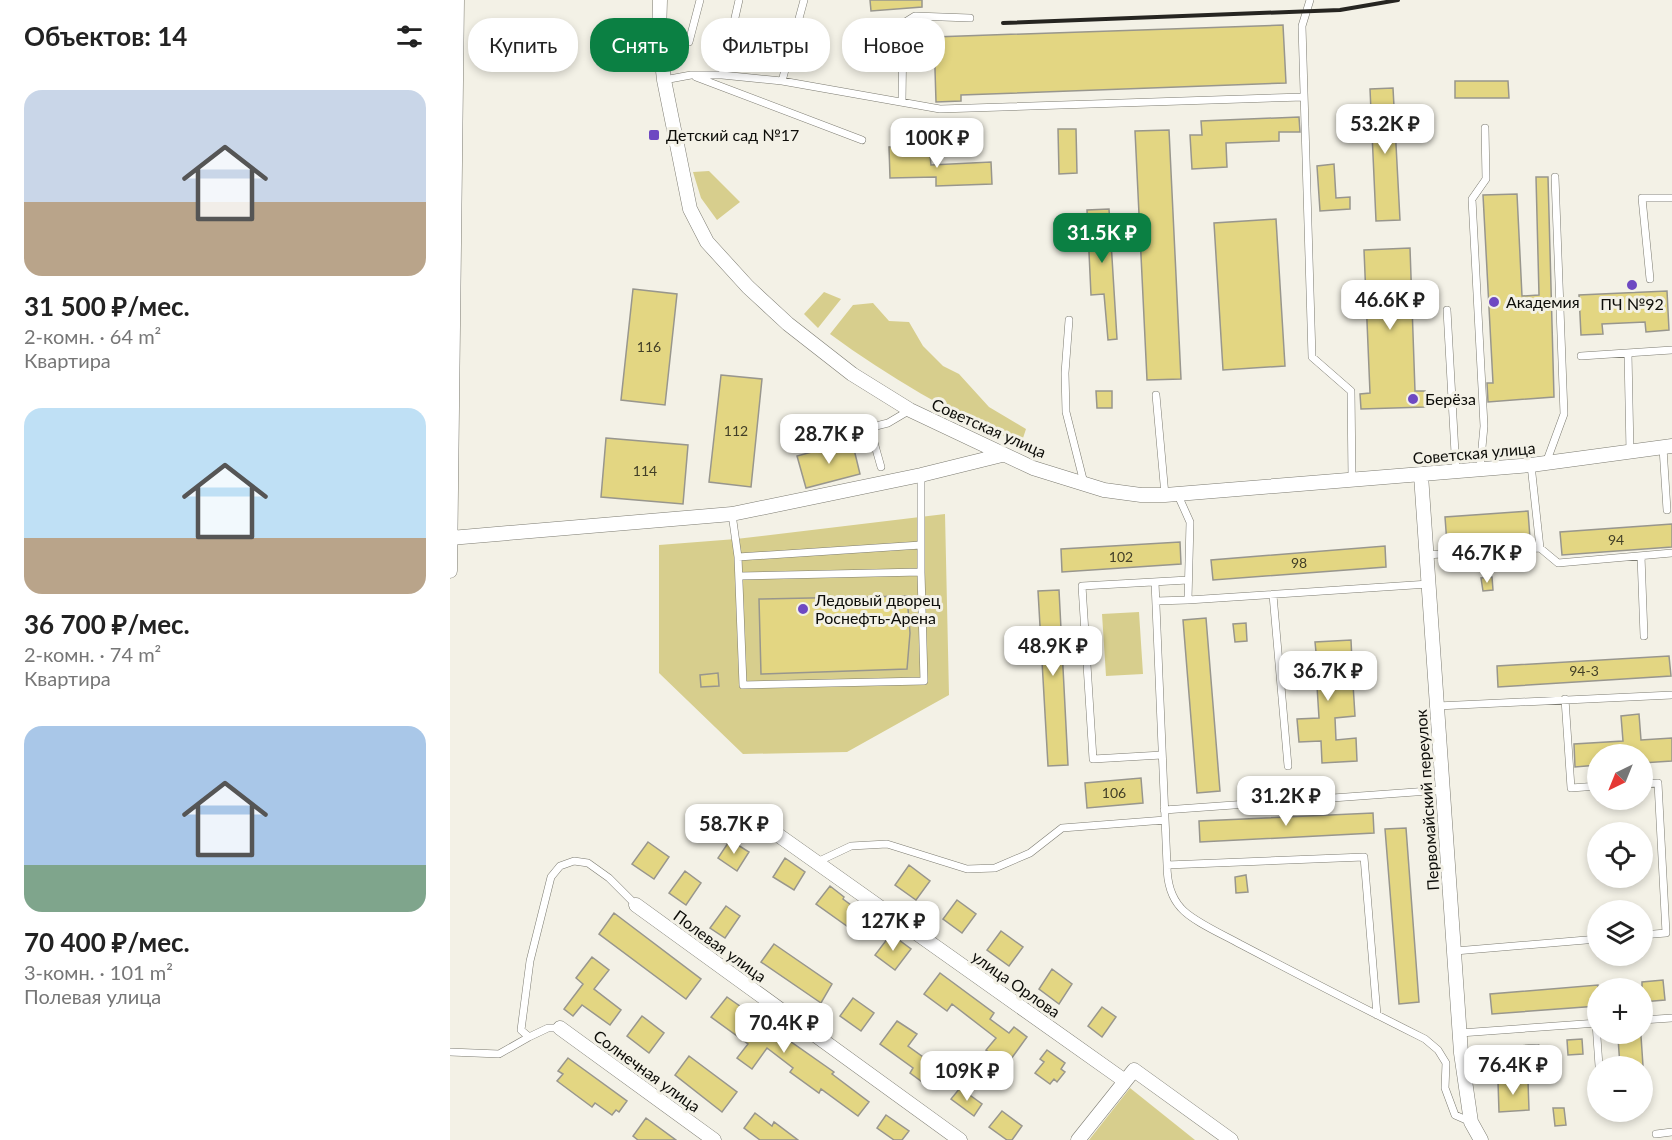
<!DOCTYPE html>
<html lang="ru">
<meta charset="utf-8">
<style>
:root{--surface:#fff;--page:#f6f6f6;--text:#222;--muted:#767676;--accent:#0b8043}
body{margin:0;font-family:Lato,sans-serif;background:var(--page);color:var(--text);height:100vh;display:flex;flex-direction:column;font-size:22px;white-space:nowrap}
*{box-sizing:border-box;margin:0}
p{font-size:20px;color:var(--muted)}
.icon{flex:none;width:33px;height:33px;fill:none;stroke:currentColor;stroke-width:2;stroke-linecap:round;stroke-linejoin:round}
.map{position:relative;flex:1;overflow:hidden}
.panel{display:flex;flex-direction:column;background:var(--surface);width:450px}
.panel>*{flex:none}
.hud{position:absolute;left:18px;top:18px;width:570px;height:54px;display:flex;gap:12px}
.needle{width:39px;rotate:223deg}
.fabs{position:absolute;left:1137px;top:744px;display:grid;gap:12px}
.fabs a{display:grid;place-items:center;width:66px;height:66px;border-radius:50%;background:var(--surface);box-shadow:0 3px 9px #0003;font-size:30px}
.price{position:absolute;translate:-50% -51px;padding:0 14px;border-radius:12px;background:#fff;color:#222;font-size:20px;line-height:39px;filter:drop-shadow(0 2px 3px #0008)}
.price::after{content:'';position:absolute;left:50%;top:36px;width:18px;height:14px;margin-left:-9px;background:inherit;clip-path:polygon(0 0,100% 0,50% 100%)}
.price.active{background:var(--accent);color:#fff}
ul{padding:0;list-style:none}
li{display:grid;align-content:center;gap:12px;height:318px;padding:0 24px}
li span{display:grid;place-items:center;height:186px;border-radius:18px;color:#555}
li>.icon{margin-inline-start:auto}
span .icon{width:108px;height:108px;fill:#fffc;stroke-width:1}
li b{font-size:26px}
h2{display:flex;justify-content:space-between;align-items:center;height:72px;padding:0 24px;font-size:26px}
.chip{padding:0 21px;border-radius:24px;background:var(--surface);box-shadow:0 3px 9px #0003;font-size:21px;line-height:54px}
.chip.active{background:var(--accent);color:#fff}
main{display:flex;flex:1;min-height:0}
.map>svg:first-child{display:block}
</style>
<main>
<section class="panel">
<h2>Объектов: 14<svg class="icon" aria-label="filters" viewBox="0 0 24 24"><path d="M4 7h16M4 17h16"/><circle cx="9" cy="7" r="2"/><circle cx="15" cy="17" r="2"/></svg></h2>
<ul>
<li><span style="background:linear-gradient(#c9d6e8 60%,#b9a48a 0)"><svg class="icon" aria-label="home" viewBox="0 0 24 24"><path d="M3 11l9-7 9 7M6 9v11h12V9"/></svg></span><div><b>31 500 ₽/мес.</b><p>2-комн. · 64 m²</p><p>Квартира</p></div></li>
<li><span style="background:linear-gradient(#bfe0f5 70%,#b9a48a 0)"><svg class="icon" aria-label="home" viewBox="0 0 24 24"><path d="M3 11l9-7 9 7M6 9v11h12V9"/></svg></span><div><b>36 700 ₽/мес.</b><p>2-комн. · 74 m²</p><p>Квартира</p></div></li>
<li><span style="background:linear-gradient(#a9c7e8 75%,#7fa58c 0)"><svg class="icon" aria-label="home" viewBox="0 0 24 24"><path d="M3 11l9-7 9 7M6 9v11h12V9"/></svg></span><div><b>70 400 ₽/мес.</b><p>3-комн. · 101 m²</p><p>Полевая улица</p></div></li>
</ul>
</section>
<div class="map">
<svg width="1222" height="1140" viewBox="0 0 1222 1140">
<rect width="100%" height="100%" fill="#f3f1e6"/>
<path fill="#d7ce8d" d="M 259,171 L 290,202 L 267,220 L 251,198 L 243,172 Z
M 374,292 L 391,299 L 368,328 L 354,314 Z
M 423,303 L 439,321 L 459,322 L 473,346 L 493,366 L 509,374 L 539,407 L 576,429 L 571,444 C 502,414 440,378 380,334 L 403,305 Z
M 495,514 L 499,695 L 397,752 L 293,754 L 209,673 L 209,545 L 286,539 Z
M 689,612 L 693,674 L 656,676 L 652,614 Z
M 680,1088 L 745,1140 L 639,1140 Z"/>
<path fill="#e3d682" stroke="#98968d" stroke-width="1.5" d="M 420,0 L 472,0 L 472,7 L 421,11 Z
M 833,25 L 836,83 L 511,95 L 511,101 L 486,102 L 484,37 Z
M 1005,81 L 1058,81 L 1059,98 L 1005,98 Z
M 943,88 L 950,220 L 926,221 L 920,89 Z
M 849,117 L 850,132 L 829,132 L 829,141 L 776,143 L 777,167 L 742,169 L 740,135 L 752,135 L 751,121 Z
M 608,129 L 626,129 L 627,173 L 609,174 Z
M 719,130 L 731,379 L 697,380 L 685,131 Z
M 461,146 L 462,156 L 480,155 L 481,165 L 541,162 L 542,184 L 486,186 L 486,177 L 440,178 L 439,147 Z
M 884,164 L 886,198 L 900,197 L 900,209 L 870,211 L 867,166 Z
M 1086,177 L 1098,177 L 1104,397 L 1038,402 L 1037,383 L 1043,383 L 1033,195 L 1067,194 L 1072,296 L 1089,295 Z
M 659,209 L 667,339 L 658,340 L 654,294 L 641,295 L 637,210 Z
M 826,219 L 835,366 L 773,370 L 764,223 Z
M 960,248 L 965,391 L 975,391 L 975,407 L 911,409 L 910,394 L 920,393 L 914,250 Z
M 183,289 L 227,294 L 215,405 L 171,400 Z
M 1217,291 L 1219,330 L 1196,332 L 1195,322 L 1152,324 L 1153,334 L 1131,335 L 1129,295 Z
M 271,375 L 312,379 L 301,487 L 259,482 Z
M 646,391 L 662,391 L 662,408 L 647,408 Z
M 156,438 L 238,445 L 233,504 L 151,497 Z
M 402,441 L 410,474 L 356,488 L 347,456 Z
M 1078,511 L 1080,538 L 997,544 L 995,517 Z
M 1222,524 L 1222,547 L 1112,555 L 1110,532 Z
M 730,542 L 731,564 L 612,572 L 611,549 Z
M 935,546 L 936,567 L 763,580 L 761,560 Z
M 1042,577 L 1043,590 L 1033,591 L 1031,578 Z
M 609,590 L 618,765 L 598,766 L 588,591 Z
M 457,596 L 460,633 L 457,669 L 311,674 L 309,599 Z
M 756,618 L 770,791 L 747,793 L 733,620 Z
M 796,623 L 797,641 L 785,642 L 783,624 Z
M 901,640 L 902,661 L 882,662 L 883,685 L 903,684 L 905,716 L 885,718 L 886,740 L 906,738 L 907,761 L 872,763 L 871,741 L 849,742 L 847,719 L 869,718 L 867,686 L 846,687 L 845,664 L 867,662 L 865,642 Z
M 1219,656 L 1221,676 L 1048,687 L 1047,666 Z
M 268,673 L 269,686 L 251,687 L 250,675 Z
M 1189,714 L 1191,740 L 1222,738 L 1222,761 L 1192,763 L 1192,754 L 1148,754 L 1148,765 L 1125,767 L 1124,744 L 1173,741 L 1171,716 Z
M 691,778 L 693,803 L 637,808 L 635,783 Z
M 923,813 L 924,833 L 750,842 L 749,821 Z
M 956,828 L 969,1002 L 949,1004 L 935,829 Z
M 280,840 L 299,852 L 287,871 L 268,858 Z
M 198,842 L 219,857 L 204,879 L 182,864 Z
M 335,858 L 355,872 L 344,890 L 323,877 Z
M 459,865 L 480,881 L 466,900 L 445,885 Z
M 235,871 L 251,883 L 236,905 L 219,893 Z
M 796,875 L 798,892 L 786,893 L 785,877 Z
M 380,886 L 394,897 L 393,899 L 425,923 L 415,939 L 366,904 Z
M 507,900 L 526,914 L 512,933 L 493,919 Z
M 276,906 L 290,916 L 275,938 L 260,928 Z
M 164,913 L 251,979 L 236,999 L 149,934 Z
M 551,931 L 573,947 L 559,966 L 537,950 Z
M 441,934 L 461,949 L 445,970 L 425,955 Z
M 324,944 L 382,984 L 371,1003 L 311,962 Z
M 142,957 L 159,970 L 144,989 L 171,1010 L 160,1025 L 132,1005 L 123,1016 L 114,1009 L 133,984 L 126,978 Z
M 602,969 L 622,984 L 609,1004 L 589,989 Z
M 490,973 L 544,1013 L 540,1019 L 559,1033 L 564,1027 L 577,1037 L 561,1059 L 551,1052 L 547,1058 L 536,1050 L 546,1038 L 502,1004 L 497,1011 L 474,994 Z
M 1213,980 L 1215,1000 L 1192,1002 L 1192,982 Z
M 1148,985 L 1148,1006 L 1042,1014 L 1040,994 Z
M 277,997 L 384,1072 L 382,1074 L 419,1102 L 408,1116 L 371,1089 L 369,1093 L 340,1072 L 343,1068 L 317,1048 L 302,1069 L 287,1058 L 298,1044 L 261,1017 Z
M 403,998 L 424,1013 L 411,1031 L 390,1016 Z
M 652,1007 L 666,1017 L 652,1037 L 638,1026 Z
M 192,1016 L 214,1033 L 199,1053 L 177,1036 Z
M 447,1021 L 467,1034 L 458,1046 L 491,1070 L 479,1087 L 460,1073 L 463,1068 L 430,1044 Z
M 1191,1036 L 1193,1066 L 1170,1066 L 1168,1038 Z
M 1132,1039 L 1133,1054 L 1118,1055 L 1117,1040 Z
M 597,1050 L 615,1063 L 611,1069 L 615,1072 L 607,1082 L 604,1079 L 600,1084 L 585,1073 L 594,1062 L 590,1059 Z
M 239,1056 L 287,1092 L 272,1112 L 225,1075 Z
M 118,1058 L 177,1101 L 169,1112 L 166,1110 L 162,1115 L 145,1103 L 142,1107 L 107,1081 L 113,1074 L 108,1071 Z
M 1078,1081 L 1079,1110 L 1049,1112 L 1048,1082 Z
M 510,1088 L 532,1104 L 524,1116 L 501,1099 Z
M 1103,1108 L 1114,1108 L 1116,1125 L 1105,1126 Z
M 552,1111 L 572,1126 L 562,1140 L 557,1140 L 539,1127 Z
M 305,1113 L 322,1126 L 324,1122 L 348,1140 L 310,1140 L 294,1128 Z
M 436,1115 L 459,1131 L 452,1140 L 444,1140 L 427,1128 Z
M 196,1118 L 226,1140 L 188,1140 L 183,1136 Z"/>
<g fill="none" stroke-linecap="round" stroke-linejoin="round">
<defs>
<path id="service" d="M 860,0 L 852,26 L 862,357 L 901,391 L 902,479
M 239,42 L 250,0
M 272,75 L 289,0
M 246,77 L 412,140
M 214,80 L 241,75 L 272,75 L 332,81 L 490,109 L 854,97
M 332,81 L 354,0
M 452,102 L 453,28 L 457,21 L 465,16 L 520,18
M 1200,279 L 1192,198 L 1222,198
M 997,310 L 1006,471
M 619,320 L 615,373 L 616,412 L 634,483
M 1178,353 L 1180,452
M 1131,356 L 1222,350
M 706,395 L 715,495
M 420,428 L 431,467
M 363,442 L 438,423 L 460,410
M 1213,448 L 1217,510
M 1096,463 L 1114,414 L 1105,177
M 1081,465 L 1090,548
M 1030,469 L 1034,426 L 1022,199 L 1036,179 L 1035,128
M 282,514 L 288,557 L 471,545 L 471,475
M 976,555 L 1090,548 L 1108,563 L 1222,553
M 1191,556 L 1194,636
M 288,557 L 293,685 L 474,681 L 471,572 L 290,576
M 471,572 L 471,545
M 705,582 L 717,865 L 914,857 L 927,1015
M 823,595 L 838,766
M 738,600 L 979,584
M 706,601 L 738,600 L 740,522 L 727,493
M 1115,699 L 1121,788 L 1148,786
M 987,706 L 1222,695
M 712,755 L 643,759 L 632,586 L 738,580
M 1192,784 L 1208,783 L 1216,933 L 1192,935
M 714,810 L 993,790
M 365,863 L 401,846 L 437,844 L 517,869 L 545,868 L 580,853 L 612,828 L 715,820
M 717,865 C 717,881 720,896 731,908 C 742,921 774,935 790,944 C 851,976 913,1008 975,1039 L 988,1050 L 996,1063 L 995,1088 L 1005,1115 L 1021,1122
M 1005,951 L 1148,939
M 1192,1020 L 1222,1018
M 1146,1023 L 1149,1066
M 110,1028 L 98,1028 L 79,1037 L 71,1030 L 80,961 L 101,877 L 110,866 L 124,861 L 138,863 L 159,878 L 186,905
M 1010,1033 L 1148,1023
M 0,1052 L 49,1054 L 79,1037
M 1011,1053 L 1087,1048
M 1206,1134 L 1222,1132"/>
<path id="minor" d="M 210,0 L 209,35 L 214,80 L 240,209 L 257,242 L 298,287 L 338,324 L 402,374 L 460,410 L 583,468 L 654,490 L 691,495 L 715,495 L 1081,465 L 1222,446
M 971,475 L 1011,1053 L 1021,1122 L 1031,1140
M 0,538 L 282,514 L 471,475 L 552,455
M 0,571 L 7,0
M 321,830 L 675,1081
M 186,905 L 510,1140
M 110,1028 L 264,1140
M 628,1140 L 684,1070 L 781,1140"/>
</defs>
<use href="#service" stroke="#7c7b71" stroke-width="8"/>
<use href="#minor" stroke="#7c7b71" stroke-width="15"/>
<use href="#service" stroke="#fff" stroke-width="7"/>
<use href="#minor" stroke="#fff" stroke-width="14"/>
<path stroke="#262521" stroke-width="4" d="M 553,23 L 890,10 L 948,0"/>
</g>
<g fill="#6e49c2" stroke="#f3f1e6" stroke-width="2">
<rect x="198" y="129" width="12" height="12" rx="3"/>
<circle cx="1182" cy="285" r="6"/>
<circle cx="1044" cy="302" r="6"/>
<circle cx="963" cy="399" r="6"/>
<circle cx="353" cy="609" r="6"/>
</g>
<g text-anchor="middle" stroke-width="6" stroke-linejoin="round" paint-order="stroke">
<g font-size="14" fill="#423f27">
<text x="199" y="352">116</text>
<text x="286" y="436">112</text>
<text x="195" y="476">114</text>
<text x="1166" y="545">94</text>
<text x="671" y="562">102</text>
<text x="849" y="568">98</text>
<text x="1134" y="676">94-3</text>
<text x="664" y="798">106</text>
</g>
<g font-size="16" fill="#0d0d09" stroke="#f3f1e6" text-anchor="start">
<text x="216" y="141">Детский сад №17</text>
<text x="1056" y="308">Академия</text>
<text x="1182" y="310" text-anchor="middle">ПЧ №92</text>
<text x="975" y="405">Берёза</text>
<text x="365" y="606">Ледовый дворец<tspan x="365" dy="18">Роснефть-Арена</tspan></text>
</g>
<g font-size="16" fill="#0d0d09" stroke="#f3f1e6">
<text transform="translate(539 428) rotate(24)" y="6">Советская улица</text>
<text transform="translate(1024 453) rotate(-5)" y="6">Советская улица</text>
<text transform="translate(977 800) rotate(-94)" y="6">Первомайский переулок</text>
<text transform="translate(270 946) rotate(36)" y="6">Полевая улица</text>
<text transform="translate(566 984) rotate(35)" y="6">улица Орлова</text>
<text transform="translate(197 1071) rotate(36)" y="6">Солнечная улица</text>
</g>
</g>
</svg>
<div class="fabs">
<a><svg class="needle" viewBox="-14 -14 28 28"><path d="M0-13l5 13h-10z" fill="#e53935"/><path d="M0 13l5-13h-10z" fill="#767676"/></svg></a>
<a><svg class="icon" aria-label="locate" viewBox="0 0 24 24"><circle cx="12" cy="12" r="6"/><path d="M12 2v4M12 18v4M2 12h4M18 12h4"/></svg></a>
<a><svg class="icon" aria-label="layers" viewBox="0 0 24 24"><path d="M12 4l9 5-9 5-9-5zM3 14l9 5 9-5"/></svg></a>
<a>+</a>
<a>−</a>
</div>
<b class="price" style="left:935px;top:155px">53.2K ₽</b>
<b class="price" style="left:487px;top:169px">100K ₽</b>
<b class="price active" style="left:652px;top:264px">31.5K ₽</b>
<b class="price" style="left:940px;top:331px">46.6K ₽</b>
<b class="price" style="left:379px;top:465px">28.7K ₽</b>
<b class="price" style="left:1037px;top:584px">46.7K ₽</b>
<b class="price" style="left:603px;top:677px">48.9K ₽</b>
<b class="price" style="left:878px;top:702px">36.7K ₽</b>
<b class="price" style="left:836px;top:827px">31.2K ₽</b>
<b class="price" style="left:284px;top:855px">58.7K ₽</b>
<b class="price" style="left:443px;top:952px">127K ₽</b>
<b class="price" style="left:334px;top:1054px">70.4K ₽</b>
<b class="price" style="left:1063px;top:1096px">76.4K ₽</b>
<b class="price" style="left:517px;top:1102px">109K ₽</b>
<div class="hud">
<a class="chip">Купить</a>
<a class="chip active">Снять</a>
<a class="chip">Фильтры</a>
<a class="chip">Новое</a>
</div>
</div>
</main>
